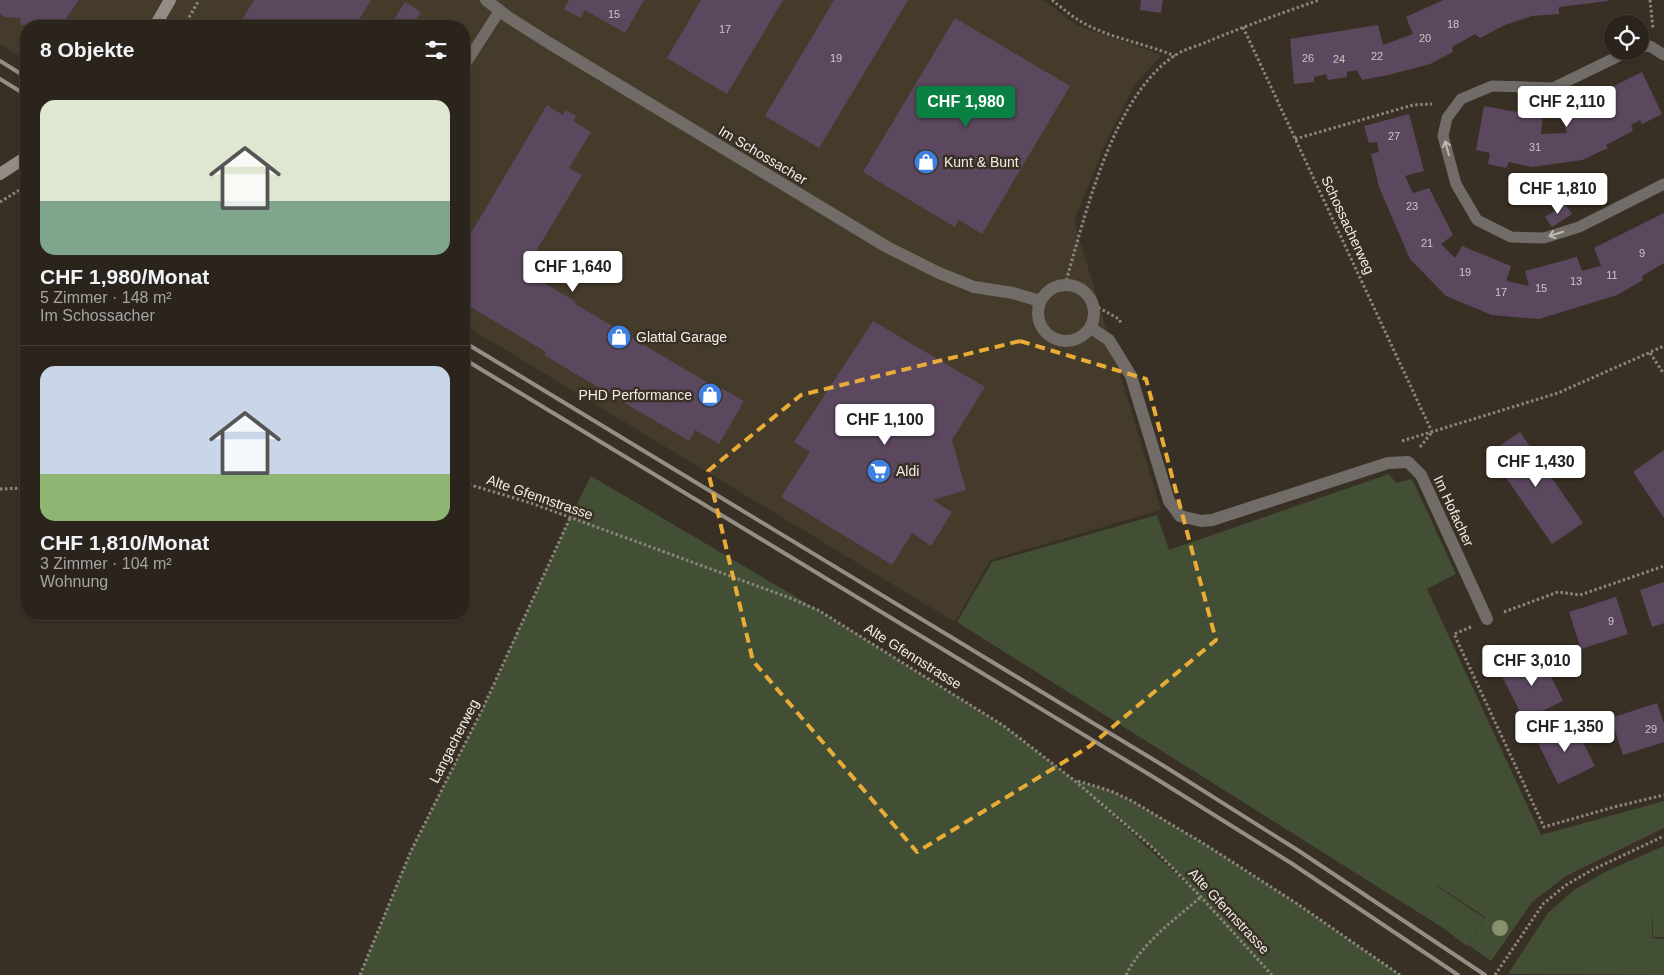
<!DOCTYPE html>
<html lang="de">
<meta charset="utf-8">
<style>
:root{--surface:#2b241c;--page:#373029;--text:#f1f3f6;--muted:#a6a4a3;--line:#47413b;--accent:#0b8043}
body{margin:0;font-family:Helvetica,sans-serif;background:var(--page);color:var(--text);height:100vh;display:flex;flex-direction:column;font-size:19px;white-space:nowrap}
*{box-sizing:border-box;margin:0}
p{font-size:16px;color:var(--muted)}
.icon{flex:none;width:28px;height:28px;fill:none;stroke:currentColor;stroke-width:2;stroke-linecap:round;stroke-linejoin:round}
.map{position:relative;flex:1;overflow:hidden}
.details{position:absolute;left:20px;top:20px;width:450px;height:600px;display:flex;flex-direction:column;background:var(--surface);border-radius:20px;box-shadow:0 1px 4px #0004,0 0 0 1px var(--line)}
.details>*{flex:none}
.controls{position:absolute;left:1604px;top:15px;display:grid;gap:10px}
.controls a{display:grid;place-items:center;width:45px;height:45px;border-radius:50%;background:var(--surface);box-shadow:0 1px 4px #0004,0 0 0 1px var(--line);font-size:25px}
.price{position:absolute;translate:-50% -42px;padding:0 11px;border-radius:5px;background:#fff;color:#222;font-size:16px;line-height:32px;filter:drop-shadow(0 1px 2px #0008)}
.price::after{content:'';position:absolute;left:50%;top:30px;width:15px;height:11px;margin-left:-8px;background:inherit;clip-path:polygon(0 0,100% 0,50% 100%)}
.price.selected{background:var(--accent);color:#fff}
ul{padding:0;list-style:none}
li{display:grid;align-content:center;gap:10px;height:265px;padding:0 20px}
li+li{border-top:1px solid var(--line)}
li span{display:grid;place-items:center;height:155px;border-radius:15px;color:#555}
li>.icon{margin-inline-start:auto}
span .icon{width:90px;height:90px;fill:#fffc;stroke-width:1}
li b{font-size:21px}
h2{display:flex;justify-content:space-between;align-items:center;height:60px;padding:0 20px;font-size:21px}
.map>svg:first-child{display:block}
</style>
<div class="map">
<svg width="1664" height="975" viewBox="0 0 1664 975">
<rect width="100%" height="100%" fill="#393025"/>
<path fill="#453b2b" d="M 0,0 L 1043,0 L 1076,25 L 1162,55 L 1135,84 L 1103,149 L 1074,221 L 1161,510 L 990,560 L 955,622 L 464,325 L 464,26 L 26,26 L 26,60 L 0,44 Z"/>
<path fill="#434f35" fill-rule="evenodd" d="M 1389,474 L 1396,483 L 1412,479 L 1456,574 L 1427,589 L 1541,835 L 1664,801 L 1664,828 L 1566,876 L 1532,902 L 1491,961 L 1468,945 L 1485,917 L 1437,885 L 1437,886 L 1484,918 L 1467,946 L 1440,926 L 957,622 L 992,562 L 1157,515 L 1169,550 Z
M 591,476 L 818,610 L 1004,726 L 1075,781 L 1111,791 L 1132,801 L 1206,845 L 1296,903 L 1400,975 L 360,975 L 411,851 L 483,708 L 570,518 ZM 1092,796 L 1153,848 L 1191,887 L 1190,887 Z
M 1664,846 L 1664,937 L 1653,937 L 1652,905 L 1652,938 L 1664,939 L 1664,975 L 1508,974 L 1548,913 L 1574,890 L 1607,871 Z"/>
<path fill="#5b485f" d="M 0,0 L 79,0 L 61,26 L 20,25 L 21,18 L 5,17 L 0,14 Z
M 254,0 L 371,0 L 355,26 L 238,26 Z
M 569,0 L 644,0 L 625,33 L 585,10 L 580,18 L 564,9 Z
M 701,0 L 783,0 L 727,94 L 667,58 Z
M 834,0 L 908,0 L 819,148 L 765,116 Z
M 1141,0 L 1163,0 L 1161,13 L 1140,10 Z
M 1443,0 L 1608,0 L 1608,1 L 1559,7 L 1559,14 L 1532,16 L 1505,25 L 1480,38 L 1475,34 L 1452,47 L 1453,52 L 1430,64 L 1388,75 L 1362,80 L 1357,70 L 1347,72 L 1347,77 L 1328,80 L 1326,74 L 1314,77 L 1314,82 L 1294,84 L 1290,39 L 1378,25 L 1383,45 L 1413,34 L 1406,17 Z
M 405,2 L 421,12 L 413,26 L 390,26 Z
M 955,18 L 1070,86 L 982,234 L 959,220 L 955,227 L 863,172 Z
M 1642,72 L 1662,114 L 1642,124 L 1640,120 L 1631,125 L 1633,131 L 1606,145 L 1608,148 L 1582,160 L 1532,167 L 1509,162 L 1506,168 L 1488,164 L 1490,153 L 1476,150 L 1484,106 L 1543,117 L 1541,134 L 1567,133 L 1560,113 Z
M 547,105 L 563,115 L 566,110 L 576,116 L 573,121 L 591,132 L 569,168 L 582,175 L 524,271 L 576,302 L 575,304 L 720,390 L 721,388 L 744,401 L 719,444 L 695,430 L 689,441 L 544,355 L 546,352 L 464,303 L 464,245 Z
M 1409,114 L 1424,171 L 1405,176 L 1413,193 L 1429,188 L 1453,235 L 1441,244 L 1455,258 L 1462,246 L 1511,266 L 1506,281 L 1529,286 L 1525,271 L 1577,257 L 1582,271 L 1601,266 L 1594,248 L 1664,213 L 1664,263 L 1642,276 L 1643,280 L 1617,295 L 1539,319 L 1492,315 L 1446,296 L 1410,259 L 1379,187 L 1371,154 L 1379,152 L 1377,142 L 1369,143 L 1364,126 Z
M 1565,204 L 1572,214 L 1552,227 L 1545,217 Z
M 873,321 L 985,387 L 952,440 L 966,490 L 933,500 L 952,512 L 931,546 L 912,533 L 892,565 L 781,497 L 810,452 L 794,442 Z
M 1520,432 L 1583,523 L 1552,544 L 1489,453 Z
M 1664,450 L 1664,518 L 1633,472 Z
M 1664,582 L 1664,623 L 1652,627 L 1640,590 Z
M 1616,597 L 1628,634 L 1581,649 L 1569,612 Z
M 1541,655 L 1563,701 L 1524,720 L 1501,674 Z
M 1657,703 L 1664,724 L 1664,742 L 1623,755 L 1611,718 Z
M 1572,721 L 1595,766 L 1558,784 L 1536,739 Z"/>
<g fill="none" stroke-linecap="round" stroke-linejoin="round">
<path stroke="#8c857c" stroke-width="3" stroke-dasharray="2.5 2.5" stroke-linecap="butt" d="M 1052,0 C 1061,7 1070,15 1080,21 C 1108,38 1144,43 1175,56
M 1650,0 L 1653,29
M 184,26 L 199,0
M 1243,27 L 1432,432
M 1295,139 L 1413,105 L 1432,104
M 0,202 L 26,186
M 1065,285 C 1085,216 1112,98 1174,56 C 1184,49 1198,46 1209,41 C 1245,26 1282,13 1319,0
M 1094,305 L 1119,319 L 1121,323
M 1650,353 L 1664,374
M 1402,441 L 1558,393 L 1664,346
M 1420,447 L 1432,432
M 464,483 L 531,503 L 790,598 L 818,610 L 1004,726 L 1075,781 L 1153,848 L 1201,897 L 1272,975
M 0,489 L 26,488
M 1504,612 L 1558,592 L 1580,595 L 1664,566
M 1471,627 L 1454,634 L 1544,827 L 1614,807 L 1664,795
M 1078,781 L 1111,791 L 1132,801 L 1206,845 L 1296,903 L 1400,975
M 360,975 L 411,851 L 483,708 L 570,518
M 1126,975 C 1142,943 1174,920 1201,897
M 1495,975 L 1543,904 L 1566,885 L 1592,870 L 1664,836"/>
<path stroke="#726c68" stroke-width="11" d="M 1640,47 L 1650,46 L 1664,55
M 1629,51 L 1553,88 L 1492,86 L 1461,99 L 1447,118 L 1443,136 L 1456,184 L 1477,220 L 1511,237 L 1544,238 L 1579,227 L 1664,184
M 464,66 L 500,10"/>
<path stroke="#726c68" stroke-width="12" d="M 486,0 L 508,17 L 549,43 L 887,247 L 939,273 L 974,287 L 1013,293 L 1040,301
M1038 313a28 28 0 1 1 56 0a28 28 0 1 1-56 0Z
M 1091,328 L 1109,340 L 1131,376 L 1169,501 L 1180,516 L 1201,521 L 1212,520 L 1388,463 L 1408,462 L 1421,475 L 1487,619"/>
<path stroke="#968c86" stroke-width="12" d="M 155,26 L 170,0
M 0,174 L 26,157"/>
<path stroke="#958e85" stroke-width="4" d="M 0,61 L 26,77
M 0,79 L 26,95
M 464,342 L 1164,766 L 1299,851 L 1485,975
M 464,359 L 1155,778 L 1291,863 L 1458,975"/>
</g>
<circle fill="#88906e" cx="1500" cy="928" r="8"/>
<defs><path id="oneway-shaft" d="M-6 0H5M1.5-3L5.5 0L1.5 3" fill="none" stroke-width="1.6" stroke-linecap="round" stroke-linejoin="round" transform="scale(1.25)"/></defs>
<g stroke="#bfb9b4">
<use href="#oneway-shaft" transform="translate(1447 148) rotate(-105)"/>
<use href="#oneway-shaft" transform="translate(1556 234) rotate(163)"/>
</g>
<path fill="none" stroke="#e8ac37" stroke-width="4" stroke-dasharray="10 6" stroke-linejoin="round" d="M 1020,341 L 1146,379 L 1216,640 L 1090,746 L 917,852 L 753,661 L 708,471 L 801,395 Z"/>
<defs>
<symbol id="shop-disc" viewBox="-11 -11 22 22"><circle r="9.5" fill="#3f7fe0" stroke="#393025"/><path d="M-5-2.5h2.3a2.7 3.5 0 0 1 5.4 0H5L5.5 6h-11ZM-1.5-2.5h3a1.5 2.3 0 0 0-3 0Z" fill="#fff"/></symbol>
<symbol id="supermarket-disc" viewBox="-11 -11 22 22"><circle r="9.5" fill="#3f7fe0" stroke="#393025"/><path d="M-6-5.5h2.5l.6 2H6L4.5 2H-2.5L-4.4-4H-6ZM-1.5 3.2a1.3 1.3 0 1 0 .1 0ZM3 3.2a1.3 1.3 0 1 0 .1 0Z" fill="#fff"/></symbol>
</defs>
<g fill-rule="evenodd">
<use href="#shop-disc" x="912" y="148" width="28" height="28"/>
<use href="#shop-disc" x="605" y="323" width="28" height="28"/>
<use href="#shop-disc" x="696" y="381" width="28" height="28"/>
<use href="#supermarket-disc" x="865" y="457" width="28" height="28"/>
</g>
<g text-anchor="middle" stroke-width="5" stroke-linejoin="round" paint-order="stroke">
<g font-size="11" fill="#cdc4c4">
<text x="614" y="18">15</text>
<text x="1453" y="28">18</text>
<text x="725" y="33">17</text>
<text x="1425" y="42">20</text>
<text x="1377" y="60">22</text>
<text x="836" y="62">19</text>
<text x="1308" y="62">26</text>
<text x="1339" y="63">24</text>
<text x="1394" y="140">27</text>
<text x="1535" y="151">31</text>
<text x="1412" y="210">23</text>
<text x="1427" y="247">21</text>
<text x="1642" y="257">9</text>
<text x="1465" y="276">19</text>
<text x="1612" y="279">11</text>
<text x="1576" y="285">13</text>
<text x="1541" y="292">15</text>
<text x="1501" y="296">17</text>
<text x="1611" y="625">9</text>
<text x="1651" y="733">29</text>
</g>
<g font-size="14" fill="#f3ede6" stroke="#393025">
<text transform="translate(763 155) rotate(31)" y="5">Im Schossacher</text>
<text transform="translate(1348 225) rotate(65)" y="5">Schossacherweg</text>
<text transform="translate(540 497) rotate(19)" y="5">Alte Gfennstrasse</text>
<text transform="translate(1454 511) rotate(65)" y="5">Im Hofacher</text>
<text transform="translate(913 656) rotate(32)" y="5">Alte Gfennstrasse</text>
<text transform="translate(454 741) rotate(-63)" y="5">Langacherweg</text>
<text transform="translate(1229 911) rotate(47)" y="5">Alte Gfennstrasse</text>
</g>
<g font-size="14" fill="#f3ede6" stroke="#393025" text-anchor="start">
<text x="944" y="167">Kunt &amp; Bunt</text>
<text x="636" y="342">Glattal Garage</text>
<text x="692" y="400" text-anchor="end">PHD Performance</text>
<text x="896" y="476">Aldi</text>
</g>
</g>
</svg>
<div class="controls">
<a><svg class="icon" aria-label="locate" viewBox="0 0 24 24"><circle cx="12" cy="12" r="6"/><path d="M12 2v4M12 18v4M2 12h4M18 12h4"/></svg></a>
</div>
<b class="price selected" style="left:966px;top:128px">CHF 1,980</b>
<b class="price" style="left:1567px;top:128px">CHF 2,110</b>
<b class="price" style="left:1558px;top:215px">CHF 1,810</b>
<b class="price" style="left:573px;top:293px">CHF 1,640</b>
<b class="price" style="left:885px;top:446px">CHF 1,100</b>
<b class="price" style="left:1536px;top:488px">CHF 1,430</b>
<b class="price" style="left:1532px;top:687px">CHF 3,010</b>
<b class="price" style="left:1565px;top:753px">CHF 1,350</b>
<section class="details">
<h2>8 Objekte<svg class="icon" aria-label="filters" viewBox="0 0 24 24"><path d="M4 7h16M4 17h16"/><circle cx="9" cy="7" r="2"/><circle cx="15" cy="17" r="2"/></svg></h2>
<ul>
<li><span style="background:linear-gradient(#dfe7d0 65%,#7fa58c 0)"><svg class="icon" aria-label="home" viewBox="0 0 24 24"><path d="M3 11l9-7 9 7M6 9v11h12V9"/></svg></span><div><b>CHF 1,980/Monat</b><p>5 Zimmer · 148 m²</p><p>Im Schossacher</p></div></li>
<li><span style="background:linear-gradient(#c9d6e8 70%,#8fb573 0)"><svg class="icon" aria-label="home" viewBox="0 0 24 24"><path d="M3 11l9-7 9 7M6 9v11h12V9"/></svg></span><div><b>CHF 1,810/Monat</b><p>3 Zimmer · 104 m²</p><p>Wohnung</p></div></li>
</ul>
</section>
</div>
